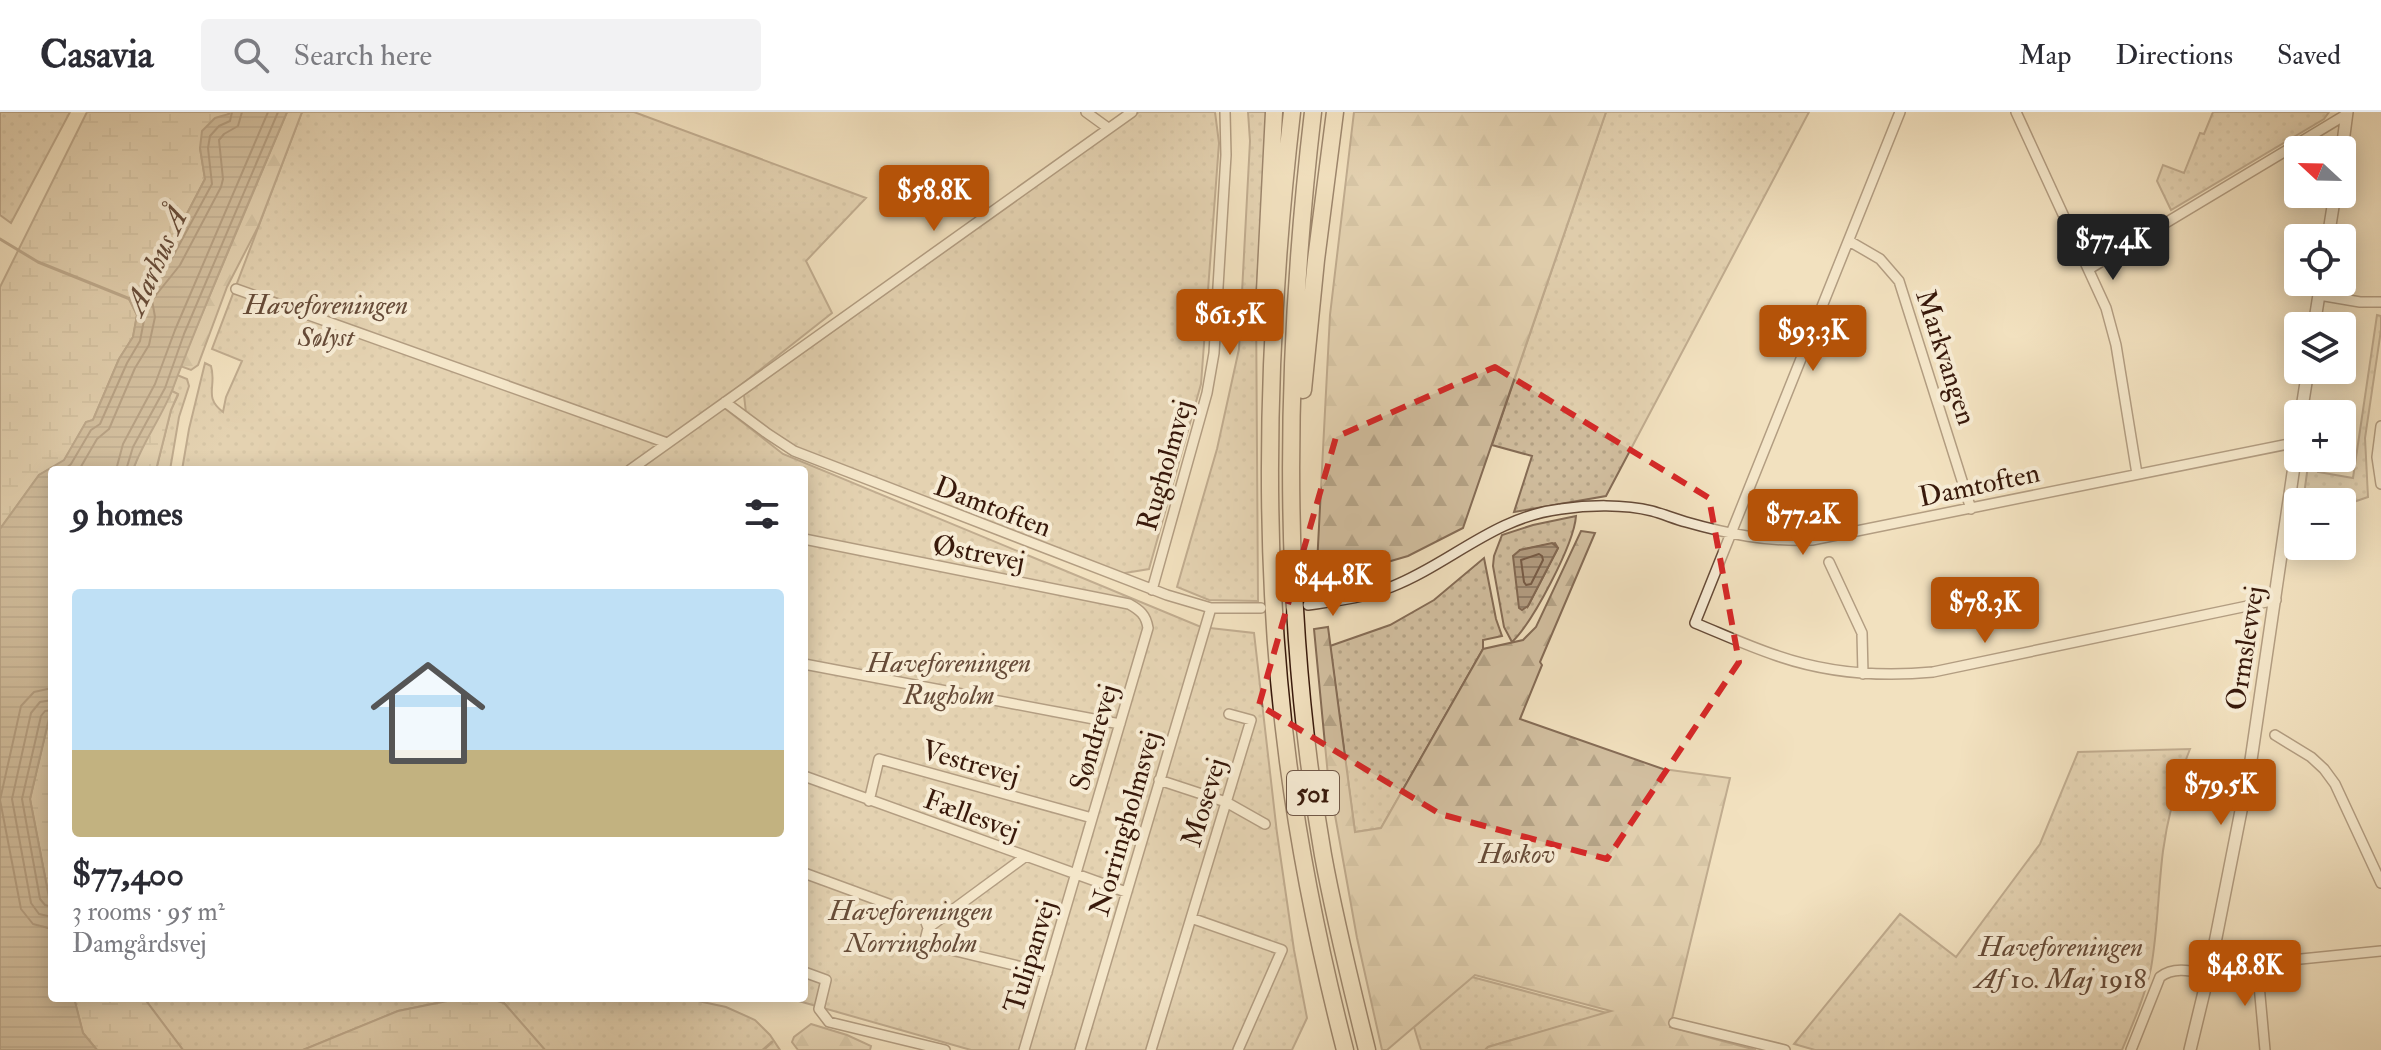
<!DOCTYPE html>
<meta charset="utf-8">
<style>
:root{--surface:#fff;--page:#f2f2f3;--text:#2b2b33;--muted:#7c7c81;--line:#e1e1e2;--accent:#b45309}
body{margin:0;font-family:"IM FELL Double Pica",serif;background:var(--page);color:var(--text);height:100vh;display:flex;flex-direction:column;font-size:30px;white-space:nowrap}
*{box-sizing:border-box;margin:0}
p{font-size:26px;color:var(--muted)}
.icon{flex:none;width:44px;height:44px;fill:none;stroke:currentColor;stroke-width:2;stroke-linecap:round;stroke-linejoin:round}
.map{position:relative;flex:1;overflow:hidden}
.details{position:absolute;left:48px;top:354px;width:760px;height:536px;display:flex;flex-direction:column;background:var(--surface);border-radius:8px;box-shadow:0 4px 20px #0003}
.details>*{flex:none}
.needle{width:52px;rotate:292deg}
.controls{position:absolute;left:2284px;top:24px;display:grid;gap:16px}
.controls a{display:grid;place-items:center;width:72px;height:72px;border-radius:8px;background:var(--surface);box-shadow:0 4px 20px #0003;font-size:40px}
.price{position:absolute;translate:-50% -68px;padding:0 18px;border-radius:8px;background:var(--accent);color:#fff;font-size:26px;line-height:52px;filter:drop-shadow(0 2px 4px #0008)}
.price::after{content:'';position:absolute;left:50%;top:48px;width:24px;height:18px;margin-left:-12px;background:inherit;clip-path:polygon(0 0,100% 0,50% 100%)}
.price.current{background:#222;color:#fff}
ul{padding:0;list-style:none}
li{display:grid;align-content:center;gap:16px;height:424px;padding:0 24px}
li span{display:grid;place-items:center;height:248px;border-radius:8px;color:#555}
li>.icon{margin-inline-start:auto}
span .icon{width:144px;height:144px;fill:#fffc;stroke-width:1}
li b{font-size:34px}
h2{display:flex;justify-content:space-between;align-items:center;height:96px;padding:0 24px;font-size:34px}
header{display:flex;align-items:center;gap:48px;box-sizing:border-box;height:112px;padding:0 40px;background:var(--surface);border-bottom:2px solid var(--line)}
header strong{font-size:38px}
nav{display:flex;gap:44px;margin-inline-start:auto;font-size:28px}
.search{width:560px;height:72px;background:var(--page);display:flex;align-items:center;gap:20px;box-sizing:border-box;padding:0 28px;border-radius:8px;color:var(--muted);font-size:30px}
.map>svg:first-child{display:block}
</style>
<header>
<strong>Casavia</strong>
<div class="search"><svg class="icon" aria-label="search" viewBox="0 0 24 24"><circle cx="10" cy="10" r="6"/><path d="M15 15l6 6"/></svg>Search here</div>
<nav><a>Map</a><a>Directions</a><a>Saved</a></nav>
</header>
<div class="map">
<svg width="2381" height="938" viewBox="0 0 2381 938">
<defs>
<pattern id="green-dots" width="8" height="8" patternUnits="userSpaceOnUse" patternTransform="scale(2)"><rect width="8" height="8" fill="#d2bfa0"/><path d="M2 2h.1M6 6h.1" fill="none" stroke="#b5a488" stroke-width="1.8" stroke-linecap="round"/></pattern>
<pattern id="forest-firs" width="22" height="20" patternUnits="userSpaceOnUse" patternTransform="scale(2)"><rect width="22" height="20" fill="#d2bfa0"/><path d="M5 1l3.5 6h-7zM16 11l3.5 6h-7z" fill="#b5a488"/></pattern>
<pattern id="wetland-marsh" width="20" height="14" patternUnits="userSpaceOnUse" patternTransform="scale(2)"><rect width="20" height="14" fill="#d2bfa0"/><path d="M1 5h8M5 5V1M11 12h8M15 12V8" fill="none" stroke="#b5a488"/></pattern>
<pattern id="water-rules" width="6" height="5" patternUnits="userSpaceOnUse" patternTransform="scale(2)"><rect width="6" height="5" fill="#b39d82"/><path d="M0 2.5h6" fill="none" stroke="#937f69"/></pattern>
</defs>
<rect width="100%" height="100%" fill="#f2e1bf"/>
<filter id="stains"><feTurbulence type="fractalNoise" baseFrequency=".0025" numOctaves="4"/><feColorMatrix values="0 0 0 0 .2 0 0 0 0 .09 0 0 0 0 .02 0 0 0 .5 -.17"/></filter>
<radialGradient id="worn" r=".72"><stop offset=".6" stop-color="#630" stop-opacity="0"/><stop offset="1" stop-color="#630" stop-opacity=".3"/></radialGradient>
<path fill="url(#green-dots)" stroke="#856c56" stroke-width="2" fill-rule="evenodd" d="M 0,0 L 70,0 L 11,111 L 0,103 Z
M 302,0 L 634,0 L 866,86 L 806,149 L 832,201 L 718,291 L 783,342 L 1201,515 L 1254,521 L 1277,721 L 1294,838 L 1307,906 L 1292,938 L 971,938 L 788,886 L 804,886 L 804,358 L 182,358 L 189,317 L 205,251 L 211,254 C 217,274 203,285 223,300 L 226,285 L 242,249 L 212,237 Z
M 1139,0 L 1215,0 L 1219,31 L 1201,272 L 1149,457 L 1119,462 L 794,336 L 746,301 L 744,283 Z
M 1248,0 L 1268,0 L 1256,187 L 1258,489 L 1209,488 L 1177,475 L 1217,337 L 1239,237 L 1250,29 Z
M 1606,0 L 1809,0 L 1606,384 L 1514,400 L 1532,344 L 1492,333 Z
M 2213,0 L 2329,0 L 2324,7 L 2171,98 L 2157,69 L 2163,53 L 2184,61 L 2200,21 L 2204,22 Z
M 2377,203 L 2381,204 L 2381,218 L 2365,326 L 2368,385 L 2342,394 L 2342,390 L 2303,390 L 2309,346 L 2319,346 L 2318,360 L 2353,366 Z
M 177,263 L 187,267 L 189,274 L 179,305 L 170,358 L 156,358 L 171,298 L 178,283 L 172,279 Z
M 1576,404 C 1574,432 1533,510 1512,530 L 1504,515 L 1493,454 L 1494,444 L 1502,423 L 1533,413 ZM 1555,431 L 1558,436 L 1528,494 L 1520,438 Z
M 1484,446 L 1496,507 L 1502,524 L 1483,528 L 1483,537 L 1381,716 L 1355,720 L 1330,534 L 1390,513 L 1434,488 Z
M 2190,637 C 2177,670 2168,703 2163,739 C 2158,778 2158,817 2151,856 C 2145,884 2133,911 2122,938 L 1815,938 L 1794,932 L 1900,802 L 1956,845 L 2040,732 L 2078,640 Z
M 1472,865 L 1607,901 L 1488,935 L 1485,938 L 1421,938 L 1414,915 Z
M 144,886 L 462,886 L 398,899 L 303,938 L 183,938 Z
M 488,886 L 684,886 L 726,895 L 755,908 L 770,923 L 780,938 L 545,938 L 504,891 Z"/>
<path fill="url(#forest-firs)" stroke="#856c56" stroke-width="2" d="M 287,0 L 302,0 L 258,115 L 227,175 L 198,253 L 191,258 L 180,254 Z
M 1354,0 L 1606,0 L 1463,416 L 1408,444 L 1336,465 L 1317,453 L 1330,203 Z
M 1581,419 L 1595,421 L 1540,550 L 1542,553 L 1520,607 L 1663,657 L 1730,666 L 1670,915 L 1756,938 L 1485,938 L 1488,935 L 1611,899 L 1475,863 L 1387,938 L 1382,938 L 1357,826 L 1328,664 L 1314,517 L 1328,515 L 1355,720 L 1381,716 L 1483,537 L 1523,528 L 1536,515 Z
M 811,912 L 847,923 L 871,934 L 870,938 L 798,938 L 792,930 L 794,925 Z"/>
<path fill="url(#wetland-marsh)" stroke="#856c56" stroke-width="2" d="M 87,0 L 230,0 L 200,36 L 205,67 L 165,144 L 129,187 L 137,203 L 133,225 L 119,247 L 93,308 L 86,310 L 64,349 L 39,363 L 0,417 L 0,175 Z
M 172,279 L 178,282 L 171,298 L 156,358 L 133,358 L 140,338 Z
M 52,594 L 52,801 L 30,687 Z
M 74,886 L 144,886 L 183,938 L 97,938 L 83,921 Z
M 462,886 L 488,886 L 504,891 L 545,938 L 303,938 L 398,899 Z"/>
<path fill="url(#water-rules)" stroke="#826852" stroke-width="2" d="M 230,0 L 287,0 C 248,92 208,183 173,276 C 162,305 143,329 133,358 L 52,358 L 52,594 L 30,687 L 52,801 L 52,886 L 74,886 L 83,921 L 97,938 L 0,938 L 0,417 L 39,363 L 64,348 L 86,310 L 93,308 L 119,247 L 133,225 L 137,203 L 129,187 L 165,144 L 205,67 L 200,36 L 202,19 L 215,6 L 229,2 Z
M 1552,431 L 1558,436 L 1528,494 L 1522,498 L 1519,496 L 1513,444 L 1520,438 Z"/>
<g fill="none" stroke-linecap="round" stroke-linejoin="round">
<path stroke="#765b46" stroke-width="2" d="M 64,358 L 71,352 L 91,318 L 100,312 L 127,251 L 140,229 L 145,203 L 140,187 L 171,148 L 212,72 L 208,36 L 210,24 L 219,14 L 230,9 L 232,0
M 79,358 L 97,327 L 109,317 L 135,256 L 149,233 L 155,205 L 152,188 L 180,153 L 221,75 L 223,67 L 219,28 L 224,22 L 238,14 L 242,0
M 116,358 L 123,332 L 155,272 L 175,218 L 268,0
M 126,358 L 133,335 L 165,276 L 184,222 L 278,0
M 1539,442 L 1542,444 L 1543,448 L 1531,472 L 1526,473 L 1524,470 L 1521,448 Z
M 52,576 L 34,580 L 21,594 L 0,688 L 21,797 L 33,812 L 52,817
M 52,588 L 40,590 L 31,601 L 12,687 L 31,791 L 39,802 L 52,805
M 52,598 L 45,599 L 41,604 L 22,687 L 40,787 L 45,793 L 52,795"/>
<path stroke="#826852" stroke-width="3" d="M 0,127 L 38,150 L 130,187
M 763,938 L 772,930"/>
<defs>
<path id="minor" d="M 1086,0 L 1108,16
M 1900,0 L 1695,511 C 1722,522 1748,534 1775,543 C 1826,561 1881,565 1933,560 L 2276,488
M 2016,0 L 2106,196 L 2116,233 L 2137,362
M 1849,129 L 1880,147 L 1899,169 L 1971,397
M 2089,157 L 2347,2
M 236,177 L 667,331
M 2319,183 L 2360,190 L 2381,190
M 725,290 L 768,322 L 794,339 L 1167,483 L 1211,496 L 1261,496
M 2381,314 L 2377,345 L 2381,372
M 630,358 L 1132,0
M 804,427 L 1129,492 C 1140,498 1146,503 1148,516 L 1024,938
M 1829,450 L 1862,521 L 1863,562
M 1152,478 L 1207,281 L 1214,241 L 1226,43 L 1225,0
M 1308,493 C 1336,489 1364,486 1391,475 C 1450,452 1494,405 1561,397 C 1588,393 1624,392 1652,399 C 1663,402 1675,407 1686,410 C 1728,422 1768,430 1812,428 L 2298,330
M 804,552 L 1120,612
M 2275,623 L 2311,645 L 2324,657 L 2335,672 L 2381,771
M 804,664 L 1126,780
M 1159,668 L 1226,690 L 1265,712
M 869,689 L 879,647 L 1092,706
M 1026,744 L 928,816 L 925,828 L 931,833 L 1047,861
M 804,761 L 924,805 L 928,816
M 1191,806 L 1282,838 L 1238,938
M 2211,851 L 2231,854 L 2381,839
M 2257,851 L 2265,938
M 804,860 L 826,868 L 819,897 L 829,910 L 945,938
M 1674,911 L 1785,938
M 1080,938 L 1211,496
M 1151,938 L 1251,608 L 1229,602
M 2131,938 L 2160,865 C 2174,854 2192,859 2208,862"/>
<path id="tertiary" d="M 2342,38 L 2347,0
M 2328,126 L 2335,82
M 2314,214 L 2321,170
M 2301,302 L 2308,258
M 2190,938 L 2211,851 L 2251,648 L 2298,327"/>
<path id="motorway" d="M 1292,0 C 1270,189 1262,379 1279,568 C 1290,693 1314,817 1345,938
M 1313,0 C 1284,246 1280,498 1323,743 C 1335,809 1351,873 1367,938
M 1264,199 L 1274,0
M 1303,278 L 1316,148 L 1335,0"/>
</defs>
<use href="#minor" stroke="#664b38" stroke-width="12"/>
<use href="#tertiary" stroke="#664b38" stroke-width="14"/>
<use href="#motorway" stroke="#38190b" stroke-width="19"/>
<use href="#minor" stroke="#f7ecd5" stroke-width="9"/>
<use href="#tertiary" stroke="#f7ecd5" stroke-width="11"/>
<use href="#motorway" stroke="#f2e1bf" stroke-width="16"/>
</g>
<path d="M0 0H2381V938H0ZM 1495,255 L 1709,386 L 1739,550 L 1607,747 L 1440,702 L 1259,593 L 1336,325 Z" fill="#f2e1bf" fill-opacity=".55" fill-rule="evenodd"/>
<path fill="none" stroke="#d62828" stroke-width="6" stroke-dasharray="16 10" stroke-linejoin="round" d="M 1495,255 L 1709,386 L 1739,550 L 1607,747 L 1440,702 L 1259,593 L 1336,325 Z"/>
<g text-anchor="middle" stroke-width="8" stroke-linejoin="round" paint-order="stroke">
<rect fill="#f7ecd5" stroke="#715848" stroke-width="2" x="1287" y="659" width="52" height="44" rx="6"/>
<g font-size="26" font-weight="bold" fill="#38190b">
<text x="1313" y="690">501</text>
</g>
<g font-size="28" font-style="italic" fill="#664b38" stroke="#f7ecd5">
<text x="326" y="202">Haveforeningen<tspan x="326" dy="32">Sølyst</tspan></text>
<text x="949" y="560">Haveforeningen<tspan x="949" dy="32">Rugholm</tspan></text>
<text x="1517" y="751">Høskov</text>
<text x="911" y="808">Haveforeningen<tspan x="911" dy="32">Norringholm</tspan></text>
<text x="2061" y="844">Haveforeningen<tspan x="2061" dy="32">Af 10. Maj 1918</tspan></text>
</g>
<g font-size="28" fill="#38190b" stroke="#f7ecd5">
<text transform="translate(1947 245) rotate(72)" y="10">Markvangen</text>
<text transform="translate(1164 353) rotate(-74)" y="10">Rugholmvej</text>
<text transform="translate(1979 372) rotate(-12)" y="10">Damtoften</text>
<text transform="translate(993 394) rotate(21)" y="10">Damtoften</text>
<text transform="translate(979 440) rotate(11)" y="10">Østrevej</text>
<text transform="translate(2244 536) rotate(-81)" y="10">Ormslevvej</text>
<text transform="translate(1093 625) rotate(-74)" y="10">Søndrevej</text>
<text transform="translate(971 650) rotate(16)" y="10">Vestrevej</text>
<text transform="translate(1203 690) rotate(-73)" y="10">Mosevej</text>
<text transform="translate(972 702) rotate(20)" y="10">Fællesvej</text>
<text transform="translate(1124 711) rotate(-74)" y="10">Norringholmsvej</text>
<text transform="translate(1029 844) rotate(-73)" y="10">Tulipanvej</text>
</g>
<g font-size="30" font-style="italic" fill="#694e3b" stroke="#f7ecd5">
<text transform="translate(156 149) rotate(-66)" y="10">Aarhus Å</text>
</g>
</g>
<rect width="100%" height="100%" filter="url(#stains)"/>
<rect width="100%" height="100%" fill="url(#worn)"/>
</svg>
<div class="controls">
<a><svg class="needle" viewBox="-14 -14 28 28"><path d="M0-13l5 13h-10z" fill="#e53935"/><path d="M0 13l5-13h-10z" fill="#7c7c81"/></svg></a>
<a><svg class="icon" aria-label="locate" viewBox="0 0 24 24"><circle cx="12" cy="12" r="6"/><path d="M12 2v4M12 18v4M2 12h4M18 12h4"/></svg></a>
<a><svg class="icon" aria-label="layers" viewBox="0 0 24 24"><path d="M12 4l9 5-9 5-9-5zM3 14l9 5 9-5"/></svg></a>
<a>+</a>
<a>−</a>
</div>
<b class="price" style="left:934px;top:121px">$58.8K</b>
<b class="price current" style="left:2113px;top:170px">$77.4K</b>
<b class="price" style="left:1230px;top:245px">$61.5K</b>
<b class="price" style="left:1813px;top:261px">$93.3K</b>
<b class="price" style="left:1803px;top:445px">$77.2K</b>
<b class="price" style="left:1333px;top:506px">$44.8K</b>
<b class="price" style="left:1985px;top:533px">$78.3K</b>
<b class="price" style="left:2221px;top:715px">$79.5K</b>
<b class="price" style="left:2245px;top:896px">$48.8K</b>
<section class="details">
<h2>9 homes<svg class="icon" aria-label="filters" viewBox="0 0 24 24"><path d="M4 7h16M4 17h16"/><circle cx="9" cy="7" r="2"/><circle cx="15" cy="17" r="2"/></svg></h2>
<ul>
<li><span style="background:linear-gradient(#bfe0f5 65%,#c2b280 0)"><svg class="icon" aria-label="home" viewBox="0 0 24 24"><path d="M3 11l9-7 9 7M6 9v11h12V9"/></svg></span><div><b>$77,400</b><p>3 rooms · 95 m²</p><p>Damgårdsvej</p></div></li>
</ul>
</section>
</div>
